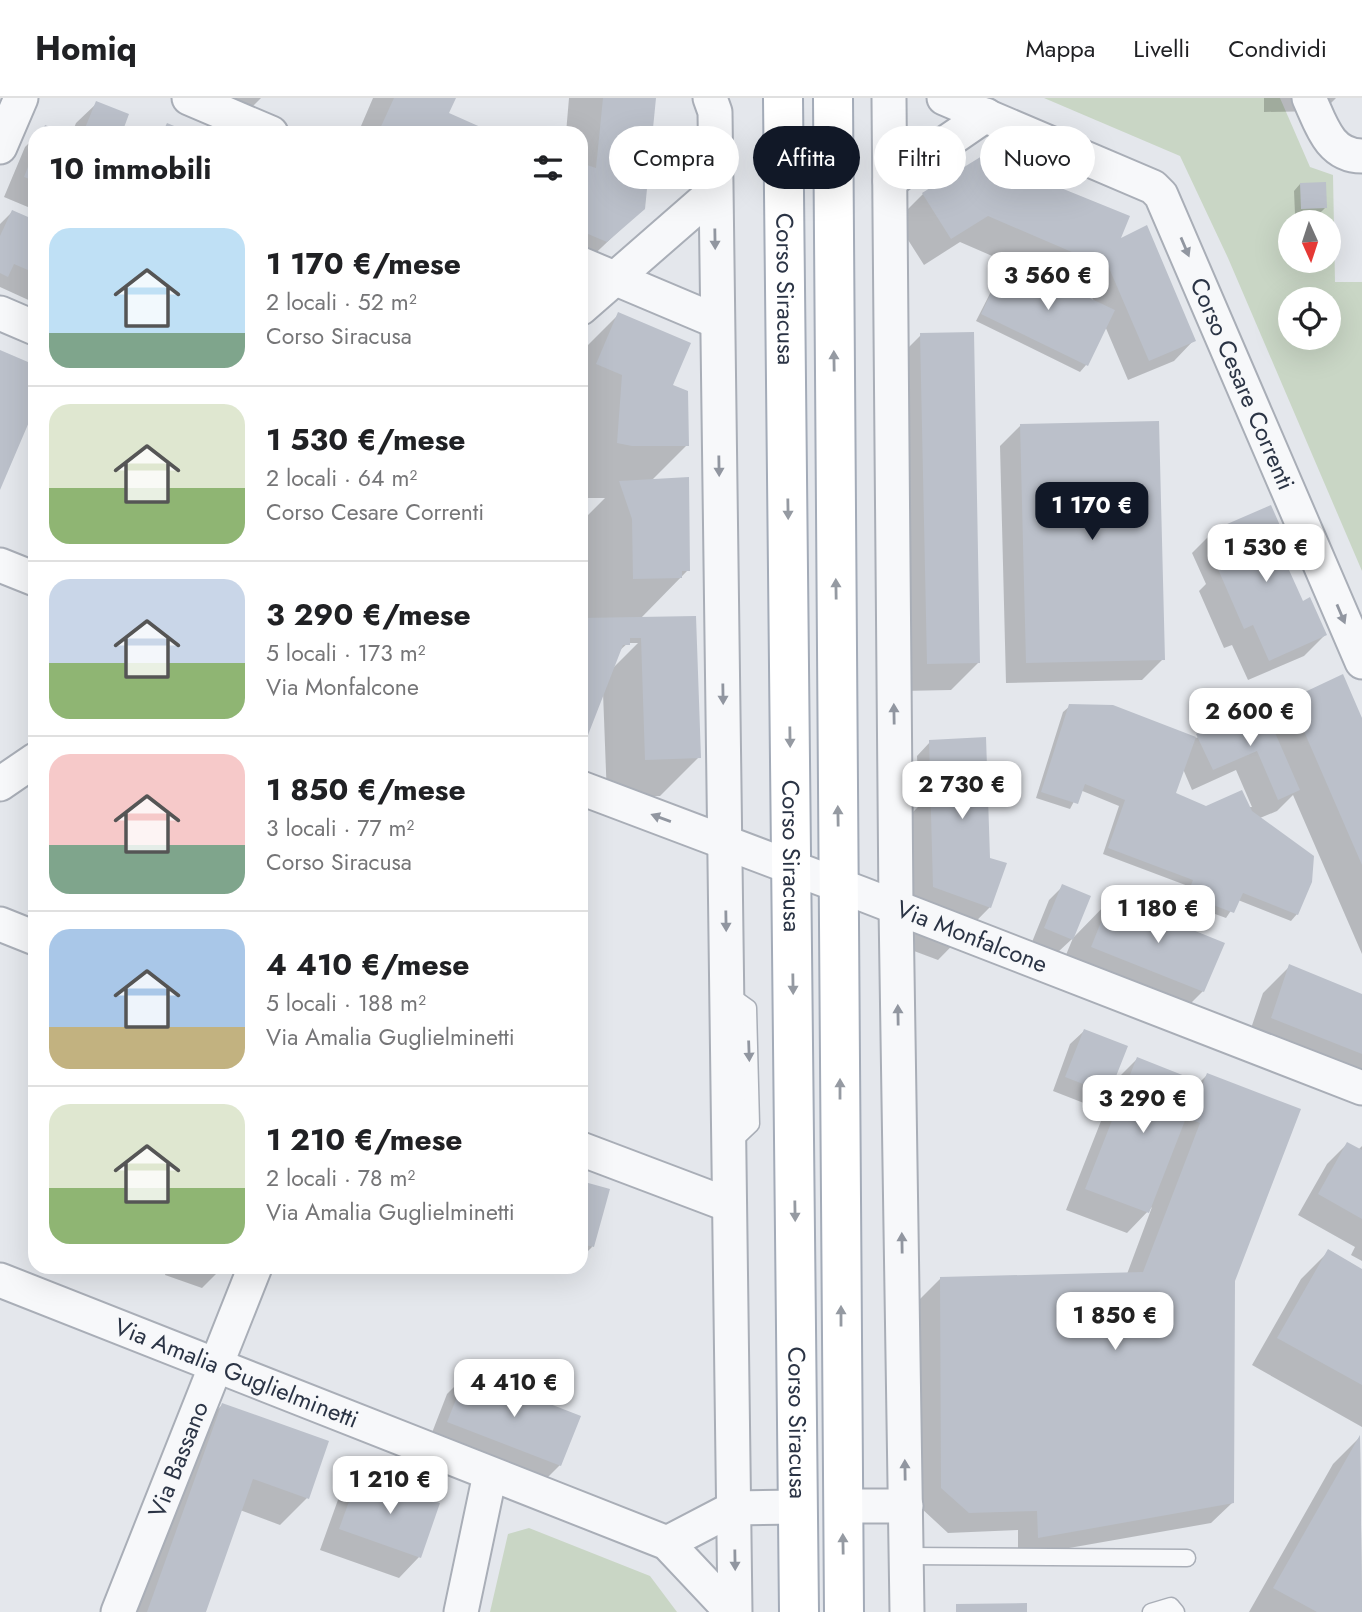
<!DOCTYPE html>
<html lang="it">
<meta charset="utf-8">
<style>
:root{--surface:#fff;--page:#f6f6f6;--text:#202124;--muted:#757577;--line:#e0e0e0;--accent:#111827}
body{margin:0;font-family:Jost,sans-serif;background:var(--page);color:var(--text);height:100vh;display:flex;flex-direction:column;font-size:26px;white-space:nowrap}
*{box-sizing:border-box;margin:0}
p{font-size:23px;color:var(--muted)}
.icon{flex:none;width:38px;height:38px;fill:none;stroke:currentColor;stroke-width:2;stroke-linecap:round;stroke-linejoin:round}
.map{position:relative;flex:1;overflow:hidden}
.sheet{position:absolute;left:28px;top:28px;width:560px;height:1148px;display:flex;flex-direction:column;background:var(--surface);border-radius:21px;box-shadow:0 7px 28px #0002}
.sheet>*{flex:none}
.banner{position:absolute;left:609px;top:28px;width:648px;height:63px;display:flex;gap:14px}
.needle{width:46px;rotate:177deg}
.buttons{position:absolute;left:1278px;top:112px;display:grid;gap:14px}
.buttons a{display:grid;place-items:center;width:63px;height:63px;border-radius:50%;background:var(--surface);box-shadow:0 7px 28px #0002;font-size:35px}
.price{position:absolute;translate:-50% -60px;padding:0 16px;border-radius:14px;background:#fff;color:#222;font-size:23px;line-height:46px;filter:drop-shadow(0 2px 4px #0008)}
.price::after{content:'';position:absolute;left:50%;top:42px;width:21px;height:16px;margin-left:-10px;background:inherit;clip-path:polygon(0 0,100% 0,50% 100%)}
.price.active{background:var(--accent);color:#fff}
ul{padding:0;list-style:none}
li{display:flex;align-items:center;gap:21px;height:175px;padding:0 21px}
li+li{border-top:2px solid var(--line)}
li span{display:grid;place-items:center;flex:none;width:196px;height:140px;border-radius:21px;color:#555}
li>.icon{margin-inline-start:auto}
span .icon{width:84px;height:84px;fill:#fffc;stroke-width:1}
li b{font-size:30px}
h2{display:flex;justify-content:space-between;align-items:center;height:84px;padding:0 21px;font-size:30px}
.chip{padding:0 24px;border-radius:32px;background:var(--surface);box-shadow:0 7px 28px #0002;font-size:24px;line-height:63px}
.chip.active{background:var(--accent);color:#fff}
header{display:flex;align-items:center;gap:42px;box-sizing:border-box;height:98px;padding:0 35px;background:var(--surface);border-bottom:2px solid var(--line)}
header strong{font-size:33px}
nav{display:flex;gap:38px;margin-inline-start:auto;font-size:24px}
.map>svg:first-child{display:block}
</style>
<header>
<strong>Homiq</strong>
<nav><a>Mappa</a><a>Livelli</a><a>Condividi</a></nav>
</header>
<div class="map">
<svg width="1362" height="1514" viewBox="0 0 1362 1514">
<rect width="100%" height="100%" fill="#e4e7ec"/>
<path fill="#c9d6c5" fill-rule="evenodd" d="M 1044,0 L 1280,0 L 1310,69 L 1333,77 L 1335,184 L 1362,184 L 1362,473 L 1228,160 L 1180,58 ZM 1290,124 L 1328,124 L 1328,163 L 1290,163 ZM 1290,201 L 1328,201 L 1328,240 L 1290,240 Z
M 529,1430 L 650,1478 L 677,1514 L 490,1514 L 508,1436 Z"/>
<path fill="#0003" fill-rule="evenodd" d="M 182,0 L 261,0 L 228,33 L 177,11 Z
M 373,0 L 454,0 L 447,16 L 490,35 L 358,35 Z
M 569,0 L 655,0 L 643,110 L 581,169 L 581,35 L 566,35 Z
M 1264,0 L 1336,0 L 1323,13 L 1264,14 Z
M 97,5 L 120,35 L 72,35 L 76,25 Z
M 35,39 L 35,112 L 4,99 L 25,49 Z
M 1300,86 L 1325,110 L 1319,116 L 1295,116 L 1294,93 Z
M 923,96 L 1118,143 L 1194,242 L 1174,263 L 1128,282 L 1105,228 L 1086,267 L 1080,274 L 976,223 L 1006,164 L 960,144 L 924,167 L 896,123 ZM 1088,188 L 1094,204 L 1079,197 Z
M 12,114 L 35,124 L 35,205 L 0,189 L 0,126 Z
M 619,216 L 671,288 L 687,347 L 651,383 L 688,472 L 641,520 L 699,659 L 660,698 L 607,700 L 603,594 L 581,651 L 581,424 L 605,400 L 581,400 L 581,254 ZM 628,545 L 638,545 L 612,571 L 619,553 Z
M 921,237 L 978,565 L 951,592 L 901,593 L 894,264 Z
M 1021,327 L 1163,561 L 1142,582 L 1006,585 L 1000,348 Z
M 1212,435 L 1286,448 L 1280,455 L 1302,505 L 1325,537 L 1304,558 L 1248,582 L 1232,547 L 1224,550 L 1199,493 L 1206,486 L 1192,455 Z
M 1291,602 L 1362,625 L 1362,856 L 1293,697 L 1277,713 L 1260,720 L 1297,816 L 1291,823 L 1238,802 L 1226,820 L 1182,804 L 1188,788 L 1103,756 L 1119,708 L 1080,692 L 1070,711 L 1036,700 L 1063,614 L 1070,608 L 1195,640 L 1269,624 ZM 1183,671 L 1192,692 L 1236,672 L 1252,709 L 1206,710 L 1174,696 Z
M 930,644 L 990,809 L 938,862 L 882,841 L 880,747 L 921,706 L 919,706 L 917,658 Z
M 1063,788 L 1072,841 L 1058,854 L 1032,844 L 1049,802 Z
M 1111,801 L 1203,893 L 1189,907 L 1146,890 L 1121,915 L 1053,888 L 1073,840 Z
M 1290,868 L 1362,898 L 1362,994 L 1245,948 L 1263,895 Z
M 1084,933 L 1111,987 L 1137,961 L 1199,985 L 1207,977 L 1233,1182 L 1232,1405 L 1211,1425 L 1018,1459 L 1018,1432 L 948,1435 L 921,1410 L 920,1201 L 941,1180 L 1127,1176 L 1152,1109 L 1127,1135 L 1066,1112 L 1114,990 L 1094,1009 L 1053,993 L 1070,946 Z
M 1347,1046 L 1358,1052 L 1362,1048 L 1362,1163 L 1351,1157 L 1355,1149 L 1298,1117 L 1327,1066 Z
M 581,1085 L 592,1149 L 581,1160 Z
M 1328,1154 L 1362,1173 L 1362,1329 L 1252,1267 L 1301,1181 Z
M 167,1169 L 223,1169 L 202,1190 L 165,1177 Z
M 467,1276 L 560,1367 L 539,1388 L 428,1345 L 447,1296 Z
M 222,1307 L 307,1400 L 280,1427 L 240,1412 L 204,1514 L 131,1514 L 195,1334 Z
M 1360,1339 L 1362,1514 L 1249,1514 L 1333,1366 Z
M 359,1378 L 419,1459 L 399,1480 L 320,1452 L 339,1399 Z"/>
<path fill="#bbc0ca" d="M 394,0 L 456,0 L 449,15 L 494,35 L 378,35 Z
M 603,0 L 656,0 L 645,111 L 607,144 L 581,133 L 581,82 L 587,67 L 596,70 Z
M 96,3 L 129,16 L 122,35 L 83,35 Z
M 167,25 L 191,35 L 162,35 Z
M 45,27 L 65,35 L 42,35 Z
M 35,51 L 35,83 L 24,79 Z
M 982,58 L 1130,118 L 1121,140 L 1147,127 L 1196,243 L 1149,263 L 1109,170 L 988,118 L 951,141 L 922,95 Z
M 1326,84 L 1327,110 L 1301,111 L 1300,85 Z
M 12,112 L 35,122 L 35,175 L 14,166 L 8,179 L 0,175 L 0,138 Z
M 1007,161 L 1115,212 L 1088,268 L 981,216 Z
M 618,214 L 691,245 L 673,287 L 688,293 L 689,348 L 632,348 L 617,345 L 622,277 L 596,266 Z
M 974,234 L 980,565 L 927,566 L 920,235 Z
M 0,252 L 35,267 L 35,310 L 0,392 Z
M 1159,323 L 1165,562 L 1026,565 L 1020,326 Z
M 689,379 L 690,473 L 682,473 L 682,480 L 633,481 L 632,421 L 619,383 Z
M 1271,407 L 1289,448 L 1280,452 L 1303,503 L 1310,499 L 1327,537 L 1269,563 L 1253,527 L 1244,531 L 1218,471 L 1227,468 L 1211,433 Z
M 696,518 L 701,660 L 645,662 L 641,540 L 630,540 L 630,547 L 623,547 L 581,655 L 581,520 Z
M 1343,576 L 1362,620 L 1362,767 L 1290,601 Z
M 1069,606 L 1113,607 L 1196,639 L 1176,695 L 1206,708 L 1242,692 L 1252,713 L 1314,758 L 1312,784 L 1298,817 L 1243,795 L 1234,815 L 1187,797 L 1193,782 L 1108,750 L 1125,702 L 1085,686 L 1078,706 L 1041,694 Z
M 1263,607 L 1300,692 L 1278,702 L 1257,653 L 1213,672 L 1196,636 Z
M 986,639 L 990,760 L 1007,765 L 991,810 L 933,789 L 929,642 Z
M 1062,786 L 1091,798 L 1073,842 L 1044,830 Z
M 1111,799 L 1225,845 L 1204,894 L 1091,849 Z
M 1289,866 L 1362,896 L 1362,956 L 1271,920 Z
M 1084,931 L 1128,948 L 1109,996 L 1065,979 Z
M 1137,959 L 1200,984 L 1149,1115 L 1085,1091 Z
M 1207,975 L 1301,1011 L 1235,1183 L 1234,1405 L 1038,1440 L 1037,1413 L 969,1415 L 941,1390 L 940,1179 L 1143,1174 L 1200,1025 L 1189,1021 Z
M 1347,1044 L 1362,1052 L 1362,1121 L 1318,1096 Z
M 581,1083 L 610,1091 L 594,1149 L 581,1146 Z
M 1328,1151 L 1362,1171 L 1362,1287 L 1277,1240 Z
M 467,1274 L 581,1318 L 561,1368 L 447,1324 Z
M 222,1305 L 329,1343 L 309,1401 L 253,1381 L 206,1514 L 147,1514 Z
M 1360,1337 L 1362,1514 L 1317,1514 L 1273,1490 Z
M 359,1376 L 440,1405 L 421,1460 L 339,1431 Z
M 1027,1505 L 1027,1514 L 956,1514 L 956,1506 Z"/>
<g fill="none" stroke-linecap="round" stroke-linejoin="round">
<defs>
<path id="lane" d="M 727,895 L 748,910 L 751,1026 L 731,1045
M 907,1458 L 1187,1460
M 1151,1514 L 1171,1508 L 1176,1514"/>
<g id="street">
<path d="M 189,0 L 271,35"/>
<path d="M 710,0 L 715,14 L 735,1514"/>
<path d="M 889,0 L 896,809 L 907,1514"/>
<path id="s1" d="M 944,0 L 1153,89 L 1161,97 L 1362,564"/>
<path d="M 1309,0 C 1321,26 1329,58 1362,58"/>
<path d="M 0,49 L 21,0"/>
<path d="M 890,83 L 986,17"/>
<path d="M 581,166 L 716,223"/>
<path d="M 581,210 L 714,94"/>
<path d="M 0,215 L 35,230"/>
<path d="M 0,467 L 35,481"/>
<path d="M 0,686 L 35,662"/>
<path id="s2" d="M 581,690 L 862,796 L 1362,990"/>
<path d="M 0,826 L 35,840"/>
<path d="M 581,1051 L 729,1107"/>
<path id="s3" d="M 0,1182 L 667,1445 L 732,1514"/>
<path d="M 843,1408 L 906,1408"/>
<path d="M 667,1445 L 734,1410 L 798,1409"/>
<path id="s4" d="M 118,1514 L 255,1169"/>
<path d="M 461,1514 L 490,1376"/>
</g>
<g id="primary">
<path id="s5" d="M 783,0 L 799,1514"/>
<path d="M 833,0 L 844,1514"/>
</g>
</defs>
<use href="#lane" stroke="#a9aeb7" stroke-width="19"/>
<use href="#street" stroke="#a9aeb7" stroke-width="37"/>
<use href="#primary" stroke="#a3abb8" stroke-width="42"/>
<use href="#lane" stroke="#f7f8fa" stroke-width="16"/>
<use href="#street" stroke="#f7f8fa" stroke-width="33"/>
<use href="#primary" stroke="#fff" stroke-width="38"/>
</g>
<defs><path id="oneway-solid" d="M-6-.8H1V-3.2L6.5 0L1 3.2V.8H-6Z" transform="scale(1.75)"/></defs>
<g fill="#9196a0">
<use href="#oneway-solid" transform="translate(715 141) rotate(89)"/>
<use href="#oneway-solid" transform="translate(1185 149) rotate(67)"/>
<use href="#oneway-solid" transform="translate(719 368) rotate(89)"/>
<use href="#oneway-solid" transform="translate(1341 516) rotate(67)"/>
<use href="#oneway-solid" transform="translate(723 596) rotate(89)"/>
<use href="#oneway-solid" transform="translate(894 616) rotate(-91)"/>
<use href="#oneway-solid" transform="translate(661 720) rotate(-160)"/>
<use href="#oneway-solid" transform="translate(726 823) rotate(89)"/>
<use href="#oneway-solid" transform="translate(898 917) rotate(-91)"/>
<use href="#oneway-solid" transform="translate(749 953) rotate(88)"/>
<use href="#oneway-solid" transform="translate(902 1145) rotate(-91)"/>
<use href="#oneway-solid" transform="translate(905 1372) rotate(-91)"/>
<use href="#oneway-solid" transform="translate(735 1462) rotate(89)"/>
</g>
<g fill="#959aa2">
<use href="#oneway-solid" transform="translate(834 263) rotate(-91)"/>
<use href="#oneway-solid" transform="translate(788 411) rotate(89)"/>
<use href="#oneway-solid" transform="translate(836 491) rotate(-91)"/>
<use href="#oneway-solid" transform="translate(790 639) rotate(89)"/>
<use href="#oneway-solid" transform="translate(838 718) rotate(-91)"/>
<use href="#oneway-solid" transform="translate(793 886) rotate(89)"/>
<use href="#oneway-solid" transform="translate(840 991) rotate(-90)"/>
<use href="#oneway-solid" transform="translate(795 1113) rotate(89)"/>
<use href="#oneway-solid" transform="translate(841 1218) rotate(-90)"/>
<use href="#oneway-solid" transform="translate(843 1446) rotate(-91)"/>
</g>
<g text-anchor="middle" stroke-width="5" stroke-linejoin="round" paint-order="stroke">
<g font-size="24" fill="#2b3445" stroke="#f4f6f9">
<text dy="8" stroke="none"><textPath href="#s5" startOffset="191">Corso Siracusa</textPath></text>
<text dy="8" stroke="none"><textPath href="#s1" startOffset="444">Corso Cesare Correnti</textPath></text>
<text dy="8" stroke="none"><textPath href="#s5" startOffset="758">Corso Siracusa</textPath></text>
<text dy="8" stroke="none"><textPath href="#s2" startOffset="418">Via Monfalcone</textPath></text>
<text dy="8" stroke="none"><textPath href="#s3" startOffset="254">Via Amalia Guglielminetti</textPath></text>
<text dy="8" stroke="none"><textPath href="#s5" startOffset="1325">Corso Siracusa</textPath></text>
<text dy="8" stroke="none"><textPath href="#s4" startOffset="164">Via Bassano</textPath></text>
</g>
</g>
</svg>
<div class="buttons">
<a><svg class="needle" viewBox="-14 -14 28 28"><path d="M0-13l5 13h-10z" fill="#e53935"/><path d="M0 13l5-13h-10z" fill="#757577"/></svg></a>
<a><svg class="icon" aria-label="locate" viewBox="0 0 24 24"><circle cx="12" cy="12" r="6"/><path d="M12 2v4M12 18v4M2 12h4M18 12h4"/></svg></a>
</div>
<b class="price" style="left:1048px;top:214px">3 560 €</b>
<b class="price active" style="left:1092px;top:444px">1 170 €</b>
<b class="price" style="left:1266px;top:486px">1 530 €</b>
<b class="price" style="left:1250px;top:650px">2 600 €</b>
<b class="price" style="left:962px;top:723px">2 730 €</b>
<b class="price" style="left:1158px;top:847px">1 180 €</b>
<b class="price" style="left:1143px;top:1037px">3 290 €</b>
<b class="price" style="left:1115px;top:1254px">1 850 €</b>
<b class="price" style="left:514px;top:1321px">4 410 €</b>
<b class="price" style="left:390px;top:1418px">1 210 €</b>
<div class="banner">
<a class="chip">Compra</a>
<a class="chip active">Affitta</a>
<a class="chip">Filtri</a>
<a class="chip">Nuovo</a>
</div>
<section class="sheet">
<h2>10 immobili<svg class="icon" aria-label="filters" viewBox="0 0 24 24"><path d="M4 7h16M4 17h16"/><circle cx="9" cy="7" r="2"/><circle cx="15" cy="17" r="2"/></svg></h2>
<ul>
<li><span style="background:linear-gradient(#bfe0f5 75%,#7fa58c 0)"><svg class="icon" aria-label="home" viewBox="0 0 24 24"><path d="M3 11l9-7 9 7M6 9v11h12V9"/></svg></span><div><b>1 170 €/mese</b><p>2 locali · 52 m²</p><p>Corso Siracusa</p></div></li>
<li><span style="background:linear-gradient(#dfe7d0 60%,#8fb573 0)"><svg class="icon" aria-label="home" viewBox="0 0 24 24"><path d="M3 11l9-7 9 7M6 9v11h12V9"/></svg></span><div><b>1 530 €/mese</b><p>2 locali · 64 m²</p><p>Corso Cesare Correnti</p></div></li>
<li><span style="background:linear-gradient(#c9d6e8 60%,#8fb573 0)"><svg class="icon" aria-label="home" viewBox="0 0 24 24"><path d="M3 11l9-7 9 7M6 9v11h12V9"/></svg></span><div><b>3 290 €/mese</b><p>5 locali · 173 m²</p><p>Via Monfalcone</p></div></li>
<li><span style="background:linear-gradient(#f6c9c9 65%,#7fa58c 0)"><svg class="icon" aria-label="home" viewBox="0 0 24 24"><path d="M3 11l9-7 9 7M6 9v11h12V9"/></svg></span><div><b>1 850 €/mese</b><p>3 locali · 77 m²</p><p>Corso Siracusa</p></div></li>
<li><span style="background:linear-gradient(#a9c7e8 70%,#c2b280 0)"><svg class="icon" aria-label="home" viewBox="0 0 24 24"><path d="M3 11l9-7 9 7M6 9v11h12V9"/></svg></span><div><b>4 410 €/mese</b><p>5 locali · 188 m²</p><p>Via Amalia Guglielminetti</p></div></li>
<li><span style="background:linear-gradient(#dfe7d0 60%,#8fb573 0)"><svg class="icon" aria-label="home" viewBox="0 0 24 24"><path d="M3 11l9-7 9 7M6 9v11h12V9"/></svg></span><div><b>1 210 €/mese</b><p>2 locali · 78 m²</p><p>Via Amalia Guglielminetti</p></div></li>
</ul>
</section>
</div>
